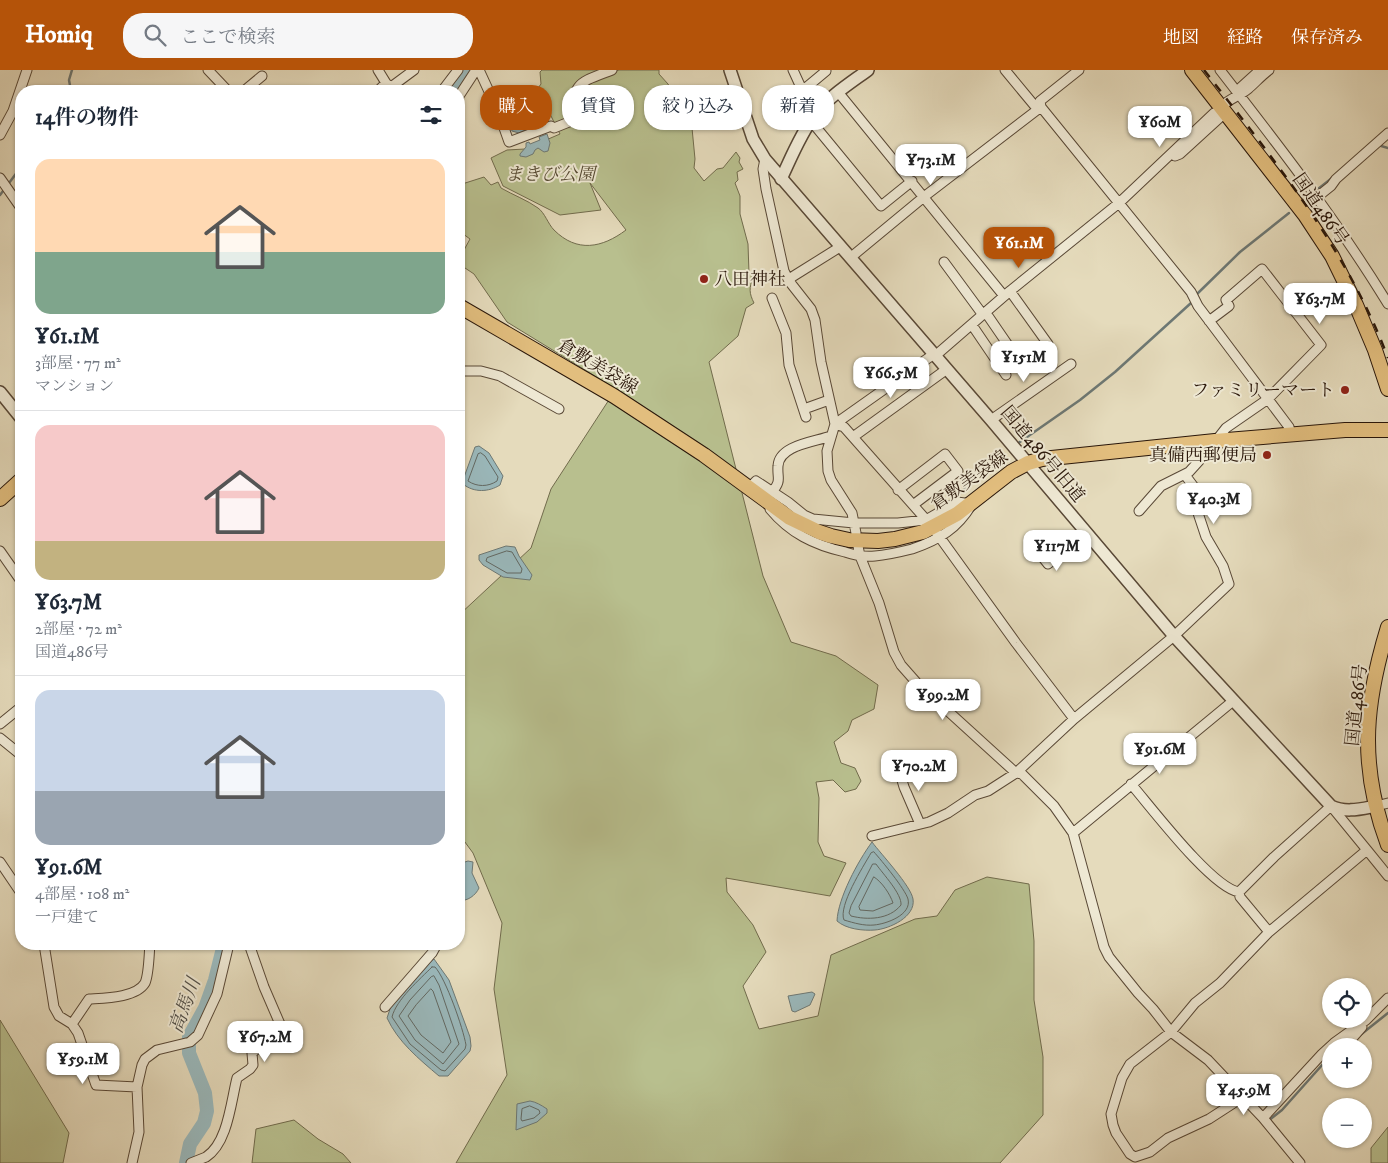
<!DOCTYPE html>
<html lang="ja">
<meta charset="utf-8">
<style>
:root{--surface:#fff;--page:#f6f6f7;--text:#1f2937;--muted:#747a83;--line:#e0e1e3;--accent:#b45309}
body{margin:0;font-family:"IM FELL DW Pica","Noto Serif JP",serif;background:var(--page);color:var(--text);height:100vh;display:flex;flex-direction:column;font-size:19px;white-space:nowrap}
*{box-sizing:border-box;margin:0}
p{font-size:16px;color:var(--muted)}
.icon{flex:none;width:28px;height:28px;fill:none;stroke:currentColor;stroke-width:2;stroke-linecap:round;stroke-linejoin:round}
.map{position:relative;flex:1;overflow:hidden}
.panel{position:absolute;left:15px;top:15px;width:450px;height:865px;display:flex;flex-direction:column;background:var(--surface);border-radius:20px;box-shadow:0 1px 4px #0004}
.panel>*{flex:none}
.banner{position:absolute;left:480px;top:15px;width:475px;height:45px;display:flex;gap:10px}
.fabs{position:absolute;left:1322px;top:908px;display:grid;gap:10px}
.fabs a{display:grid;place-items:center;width:50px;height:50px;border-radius:50%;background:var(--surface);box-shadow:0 1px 4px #0004;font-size:25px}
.price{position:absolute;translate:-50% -42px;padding:0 11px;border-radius:10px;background:#fff;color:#222;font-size:16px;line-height:32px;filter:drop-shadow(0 1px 2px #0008)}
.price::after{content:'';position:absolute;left:50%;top:30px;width:15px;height:11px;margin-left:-8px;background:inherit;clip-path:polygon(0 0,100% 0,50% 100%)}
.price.selected{background:var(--accent);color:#fff}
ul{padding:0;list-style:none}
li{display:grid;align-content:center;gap:10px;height:265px;padding:0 20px}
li+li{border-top:1px solid var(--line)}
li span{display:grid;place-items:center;height:155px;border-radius:15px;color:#555}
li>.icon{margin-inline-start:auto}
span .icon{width:90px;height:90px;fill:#fffc;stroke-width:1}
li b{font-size:21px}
h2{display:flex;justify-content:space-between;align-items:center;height:60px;padding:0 20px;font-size:21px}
.pill{padding:0 18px;border-radius:20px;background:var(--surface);box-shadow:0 1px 4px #0004;font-size:18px;line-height:45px}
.pill.selected{background:var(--accent);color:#fff}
header{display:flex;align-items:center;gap:30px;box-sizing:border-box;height:70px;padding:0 25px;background:var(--accent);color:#fff}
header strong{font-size:24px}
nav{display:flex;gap:28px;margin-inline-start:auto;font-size:18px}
.search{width:350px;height:45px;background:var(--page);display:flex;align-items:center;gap:12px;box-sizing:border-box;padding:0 18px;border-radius:20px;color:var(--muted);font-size:19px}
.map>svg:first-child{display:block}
</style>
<header>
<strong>Homiq</strong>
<div class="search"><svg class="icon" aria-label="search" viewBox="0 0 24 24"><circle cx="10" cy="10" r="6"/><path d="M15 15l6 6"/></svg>ここで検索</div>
<nav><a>地図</a><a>経路</a><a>保存済み</a></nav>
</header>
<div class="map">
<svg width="1388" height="1093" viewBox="0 0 1388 1093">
<rect width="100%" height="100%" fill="#e5dbbc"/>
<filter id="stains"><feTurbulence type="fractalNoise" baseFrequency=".004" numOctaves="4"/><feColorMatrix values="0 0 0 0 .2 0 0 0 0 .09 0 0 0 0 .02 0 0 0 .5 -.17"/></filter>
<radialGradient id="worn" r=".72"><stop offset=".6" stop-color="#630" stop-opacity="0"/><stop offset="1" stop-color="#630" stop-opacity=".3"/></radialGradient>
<path fill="#b8bf8e" stroke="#716b4c" d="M 542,0 L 602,0 L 603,6 L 619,0 L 659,0 L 659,4 L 668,14 L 686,50 L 692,58 L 695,89 L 694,98 L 704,111 L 717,99 L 723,98 L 736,82 L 740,88 L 739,92 L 743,99 L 737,102 L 738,110 L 735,113 L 740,126 L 740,144 L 748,174 L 749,203 L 753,208 C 749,218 749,223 754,233 L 746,238 L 738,266 L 709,292 L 763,506 L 791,572 L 836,586 L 878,615 L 874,639 L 852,650 L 848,661 L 834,672 L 841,693 L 855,698 L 861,711 L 856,719 L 845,722 L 833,710 L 816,712 L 819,728 L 818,772 L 824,786 L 846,793 L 830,826 L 726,808 L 727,822 L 753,855 L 766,882 L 743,916 L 759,959 L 818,946 L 831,885 L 915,849 L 937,846 L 955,820 L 987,807 L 1029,814 L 1034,871 L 1034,930 L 1043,987 L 1043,1045 L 1000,1093 L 456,1093 L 507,1005 L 494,919 L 502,853 L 473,783 L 459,764 L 459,545 L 531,478 L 551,419 L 616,319 L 507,252 L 474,204 L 459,194 L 459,186 L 464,180 L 470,169 L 459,161 L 459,115 L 484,107 L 491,115 L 498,112 L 501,118 C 513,125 527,130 538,138 C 545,143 548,154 554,160 C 577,183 602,178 626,160 L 590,113 L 601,140 L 560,145 L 503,116 L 491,88 L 507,80 L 525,79 L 560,64 L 549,42 L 530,29 L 541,14 L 540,2 Z
M 0,950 L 69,1063 L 63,1093 L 0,1093 Z
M 294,1050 L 318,1069 L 343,1084 L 351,1093 L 252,1093 L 256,1059 Z
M 1388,1057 L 1388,1093 L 1371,1093 L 1371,1078 Z"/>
<path fill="#9ab8bb" stroke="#6d7874" d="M 516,43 L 527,46 L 535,45 L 541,55 L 536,57 L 535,55 L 519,63 L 512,61 L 511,58 L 514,55 L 512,47 Z
M 547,64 L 550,73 L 548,81 L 544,82 L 538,78 L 535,80 L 533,84 L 526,87 L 520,86 L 520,84 L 526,77 L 526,73 L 529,72 L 530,74 L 540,70 L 539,67 Z
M 479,376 L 489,383 L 503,406 L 500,415 C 489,422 474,423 463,414 L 463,410 L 475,377 Z
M 506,476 L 515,477 L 519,486 L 532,505 L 530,510 L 503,507 L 483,495 L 479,490 L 479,485 Z
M 872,772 C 881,784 911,816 913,829 C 916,847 889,859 875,860 C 863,861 846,859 837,851 C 838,828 858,791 872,772 Z
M 468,791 L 473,792 L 472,803 L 479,818 C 476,825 467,832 459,830 L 459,794 Z
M 434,889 L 449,910 L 470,967 L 471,976 L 470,981 L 448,1006 L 439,1006 C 419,989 398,972 387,948 L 391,936 L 430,891 Z
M 812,922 L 815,924 L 810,935 L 795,942 L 792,941 L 788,926 Z
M 530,1031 C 536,1032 541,1035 547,1039 L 547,1043 L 537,1052 L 516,1060 L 517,1034 Z"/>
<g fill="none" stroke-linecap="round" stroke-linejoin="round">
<path stroke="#626862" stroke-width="1" d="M 481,383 L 485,386 L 498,407 L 497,411 C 488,417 477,417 468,411 L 478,384 Z
M 507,481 L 512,482 L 522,499 L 521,503 L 507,503 L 486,491 L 487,488 Z
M 874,782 C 882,791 905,819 908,829 C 912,845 886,854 874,855 C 864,856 854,853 844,850 C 838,836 863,797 871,783 Z
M 873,794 L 876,794 C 883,804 902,824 901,835 C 889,850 867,850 851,846 L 849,843 L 851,836 Z
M 874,807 C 882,812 890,824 893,833 L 873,841 L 860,840 L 859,837 Z
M 432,897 L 435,897 C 446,909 463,958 466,975 L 465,979 L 445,1001 L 441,1000 L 410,974 L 392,947 C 396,930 420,909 432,897 Z
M 434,906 L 439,915 L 459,974 L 443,994 L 415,970 L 399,946 L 410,930 L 431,907 Z
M 431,919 L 433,921 L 451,972 L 443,983 L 421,965 L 408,946 L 416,935 Z
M 530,1036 L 539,1040 L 540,1043 L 534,1048 L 522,1051 L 521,1049 L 522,1039 Z"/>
<path stroke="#6d7874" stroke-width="2.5" d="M 71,21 L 69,10 L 72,0
M 1378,75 L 1388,78
M 1318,119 L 1332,108
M 0,125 L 21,97
M 1196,225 L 1240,182 L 1289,143
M 1017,374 L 1080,330 L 1115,302 L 1191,233
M 949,432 L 1005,386
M 1359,966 L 1388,943
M 1268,1051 L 1282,1040 L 1331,985"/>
<path stroke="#9ab8bb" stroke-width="14" d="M 450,21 L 466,0
M 186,1093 L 190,1074 L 204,1053 L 207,1041 L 205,1023 L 189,983 L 189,967 L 205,938 L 215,910 L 224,874"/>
<defs>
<path id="minor" d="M 208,0 L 228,21
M 378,0 L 386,13 L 395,21
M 478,0 L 480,2 L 498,41 L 509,72 L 551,56 L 554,58 L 574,50 C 572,12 578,13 612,0
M 793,0 L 814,46
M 1005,0 L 1034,35 L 1041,37
M 1079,0 L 1040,31 L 1041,37 L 1191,222 L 1198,236 L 1289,357 L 1291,364
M 1220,0 C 1279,76 1338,152 1388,234
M 391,17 L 414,0
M 1240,18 L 1260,0
M 244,21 L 262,6
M 378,21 L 386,13
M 442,21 L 458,0
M 802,21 L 826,1
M 838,22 L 1004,226
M 459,26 L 476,0
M 1221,37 C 1230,28 1238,27 1248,19 C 1255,13 1261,6 1269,0
M 811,51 L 881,136 L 912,111
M 0,65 L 13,41 L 27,0
M 1175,86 L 1180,84 L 1226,42
M 765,89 L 763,99 L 766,119 L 784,201 L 789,211 L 811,239 L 815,250 L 821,292 L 835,354
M 0,108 L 21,138
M 1316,128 L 1331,116 L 1336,109 L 1388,63
M 850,188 L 925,126 L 1041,37
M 944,192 L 983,245
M 789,211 L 792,207 L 840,177
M 1010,221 L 1048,274
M 772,228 L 786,263 L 789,295 L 806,347
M 986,243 L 1021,294
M 972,255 L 1006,305
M 935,286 L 1010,221 L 1119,133 L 1214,43
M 459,301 L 481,301 L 500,306 L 559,339
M 804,339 L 829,330
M 991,350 L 1071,294
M 835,354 L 844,357 L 929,453
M 853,367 L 947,299
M 749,418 L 756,411 L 788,432 L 804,445 L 813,449 L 854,453 L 898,453 L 926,450 L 957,432 L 972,434 C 958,458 939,470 912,479 C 900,482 888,485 875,486 C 865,487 854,485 845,482 C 814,475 790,463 770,439
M 898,420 L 945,384 L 958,401 L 913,435
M 772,422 C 782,410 777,409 778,396 C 779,375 815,372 831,366
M 1139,441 L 1161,416 L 1189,402 L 1208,381 L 1226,358 L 1268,329 L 1321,275 L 1262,199 L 1226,230 L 1229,236 L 1209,251
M 936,462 L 1016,573 L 1074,649
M 856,463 L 852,443 L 831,410 L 828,401 L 827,381 L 835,354 L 934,284
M 1032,474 L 1048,494 L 1086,464
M 858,476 L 860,486 L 879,533 L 894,582 L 901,595 L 916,612 L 1016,703 L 1022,704 L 1054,736 L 1073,763 L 1104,877 L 1109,887 L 1138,923 L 1153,939 L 1171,962 L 1208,990 L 1263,1048 L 1300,1093
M 0,481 L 21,511
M 0,654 L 21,637
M 0,668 L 21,685
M 898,697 L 904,717 L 920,754
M 1131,714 C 1151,737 1212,818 1239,822
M 1376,736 L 1388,733
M 1073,763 L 1233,631
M 872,766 L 929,752 L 948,743 L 975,725 L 988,721 L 1016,703 L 1074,649 L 1174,566 L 1229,514 L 1223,496 L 1206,467 L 1198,443 L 1196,422 L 1194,417 L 1185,405
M 1367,780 L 1388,806
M 0,792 L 21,823
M 44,874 L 54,937 L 59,946 L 72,954 L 78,963 L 96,1015 L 137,1017
M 385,937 L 432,883 L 437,874
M 72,954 L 89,929 C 104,928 136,928 145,913 C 149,904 149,884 150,874
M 1347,974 L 1362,957
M 1243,1027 L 1209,1049 L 1168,1068 L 1150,1082 L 1135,1087 L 1130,1084 L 1116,1063 L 1113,1055 L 1111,1044 L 1122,1008 L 1130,994 L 1171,962 L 1195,933 L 1220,913 L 1269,862 L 1240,827 L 1239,822 L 1274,787 L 1331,736 L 1367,780 L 1269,862
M 1263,1048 L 1322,984 L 1334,973 L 1366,950 L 1388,928
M 132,1093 L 139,1062 L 137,1017 L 142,995 L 145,989 L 157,980 L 190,972 L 198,965 L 217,924 L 229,874
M 191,1093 C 196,1091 201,1089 206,1087 C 228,1073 231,1031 237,1008 L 250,999 L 253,995 L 252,983 L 276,963 L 280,954 L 264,917 L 249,874"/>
<path id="tertiary" d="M 730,0 L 753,69 L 765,89 L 991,350 L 1174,566 L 1331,736 C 1346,743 1360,739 1376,736
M 781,109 C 791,88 800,65 814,46 C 828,27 849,14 868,0
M 0,322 L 21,348"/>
<path id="primary" d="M 459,236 L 614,326 L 704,385 L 790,448 L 819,462 L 831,466 L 849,470 L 878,471 L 895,469 L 923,462 L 957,444 L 1011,402 L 1028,393 L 1042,389 L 1215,371 L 1345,360 L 1388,360
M 0,429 L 21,410"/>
<path id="trunk" d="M 1192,0 L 1305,145 L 1332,186 L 1356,235 L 1375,280 L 1388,319
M 1388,557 C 1377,593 1368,632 1368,670 C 1368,705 1376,743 1388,775"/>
</defs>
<use href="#minor" stroke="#594836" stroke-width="11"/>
<use href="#tertiary" stroke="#594836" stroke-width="14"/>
<use href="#primary" stroke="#2a170a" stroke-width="16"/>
<use href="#trunk" stroke="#2a170a" stroke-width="16"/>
<use href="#minor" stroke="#eee8d3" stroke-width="9"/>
<use href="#tertiary" stroke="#eee8d3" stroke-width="11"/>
<use href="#primary" stroke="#e2be7e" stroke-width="14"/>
<use href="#trunk" stroke="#e2be7e" stroke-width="14"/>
<path stroke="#2a170a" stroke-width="2.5" stroke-dasharray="9 9" stroke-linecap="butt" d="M 1204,0 C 1275,91 1347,179 1388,288"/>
</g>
<g fill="#8f2418" stroke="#eee8d3" stroke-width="2">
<circle cx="704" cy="209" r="5"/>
<circle cx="1345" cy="320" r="5"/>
<circle cx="1267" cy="385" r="5"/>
</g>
<g text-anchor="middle" stroke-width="4" stroke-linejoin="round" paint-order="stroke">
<g font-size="18" font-style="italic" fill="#554932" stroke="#eee8d3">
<text x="550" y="110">まきび公園</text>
</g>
<g font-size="18" fill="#2a170a" stroke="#eee8d3">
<text transform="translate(1321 139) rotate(55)" y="6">国道486号</text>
<text transform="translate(598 296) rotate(31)" y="6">倉敷美袋線</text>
<text transform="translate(1043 384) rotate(50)" y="6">国道486号旧道</text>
<text transform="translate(969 410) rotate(-35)" y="6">倉敷美袋線</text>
<text transform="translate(1356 635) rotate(-84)" y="6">国道486号</text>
</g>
<g font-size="18" fill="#2a170a" stroke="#eee8d3" text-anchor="end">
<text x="714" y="215" text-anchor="start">八田神社</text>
<text x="1335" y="326">ファミリーマート</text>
<text x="1257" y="391">真備西郵便局</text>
</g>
<g font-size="19" font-style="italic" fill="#514f48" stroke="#eee8d3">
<text transform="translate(184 935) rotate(-70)" y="7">高馬川</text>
</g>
</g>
<rect width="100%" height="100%" filter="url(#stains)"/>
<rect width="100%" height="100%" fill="url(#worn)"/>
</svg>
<div class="fabs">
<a><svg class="icon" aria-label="locate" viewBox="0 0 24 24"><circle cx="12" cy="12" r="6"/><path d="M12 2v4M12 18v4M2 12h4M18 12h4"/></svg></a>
<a>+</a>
<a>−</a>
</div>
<b class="price" style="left:1160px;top:78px">¥60M</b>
<b class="price" style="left:931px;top:116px">¥73.1M</b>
<b class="price selected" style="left:1019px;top:199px">¥61.1M</b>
<b class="price" style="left:1320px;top:255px">¥63.7M</b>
<b class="price" style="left:1024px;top:313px">¥151M</b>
<b class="price" style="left:891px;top:329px">¥66.5M</b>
<b class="price" style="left:1214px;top:455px">¥40.3M</b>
<b class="price" style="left:1057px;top:502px">¥117M</b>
<b class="price" style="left:943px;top:651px">¥99.2M</b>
<b class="price" style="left:1160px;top:705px">¥91.6M</b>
<b class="price" style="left:919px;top:722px">¥70.2M</b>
<b class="price" style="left:265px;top:993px">¥67.2M</b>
<b class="price" style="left:83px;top:1015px">¥59.1M</b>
<b class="price" style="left:1244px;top:1046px">¥45.9M</b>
<div class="banner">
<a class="pill selected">購入</a>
<a class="pill">賃貸</a>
<a class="pill">絞り込み</a>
<a class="pill">新着</a>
</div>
<section class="panel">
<h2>14件の物件<svg class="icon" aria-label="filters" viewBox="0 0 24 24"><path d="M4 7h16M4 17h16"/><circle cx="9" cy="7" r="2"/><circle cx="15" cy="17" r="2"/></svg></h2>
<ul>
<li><span style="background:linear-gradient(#ffd9b3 60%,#7fa58c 0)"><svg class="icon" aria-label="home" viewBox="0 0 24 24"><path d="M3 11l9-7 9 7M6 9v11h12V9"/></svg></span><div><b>¥61.1M</b><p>3部屋 · 77 m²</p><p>マンション</p></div></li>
<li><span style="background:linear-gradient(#f6c9c9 75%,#c2b280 0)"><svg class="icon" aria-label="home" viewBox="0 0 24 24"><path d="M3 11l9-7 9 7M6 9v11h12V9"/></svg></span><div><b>¥63.7M</b><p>2部屋 · 72 m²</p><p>国道486号</p></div></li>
<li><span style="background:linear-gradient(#c9d6e8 65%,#9aa5b1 0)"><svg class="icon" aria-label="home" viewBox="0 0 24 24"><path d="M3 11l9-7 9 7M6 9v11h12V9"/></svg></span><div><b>¥91.6M</b><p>4部屋 · 108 m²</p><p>一戸建て</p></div></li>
</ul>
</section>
</div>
